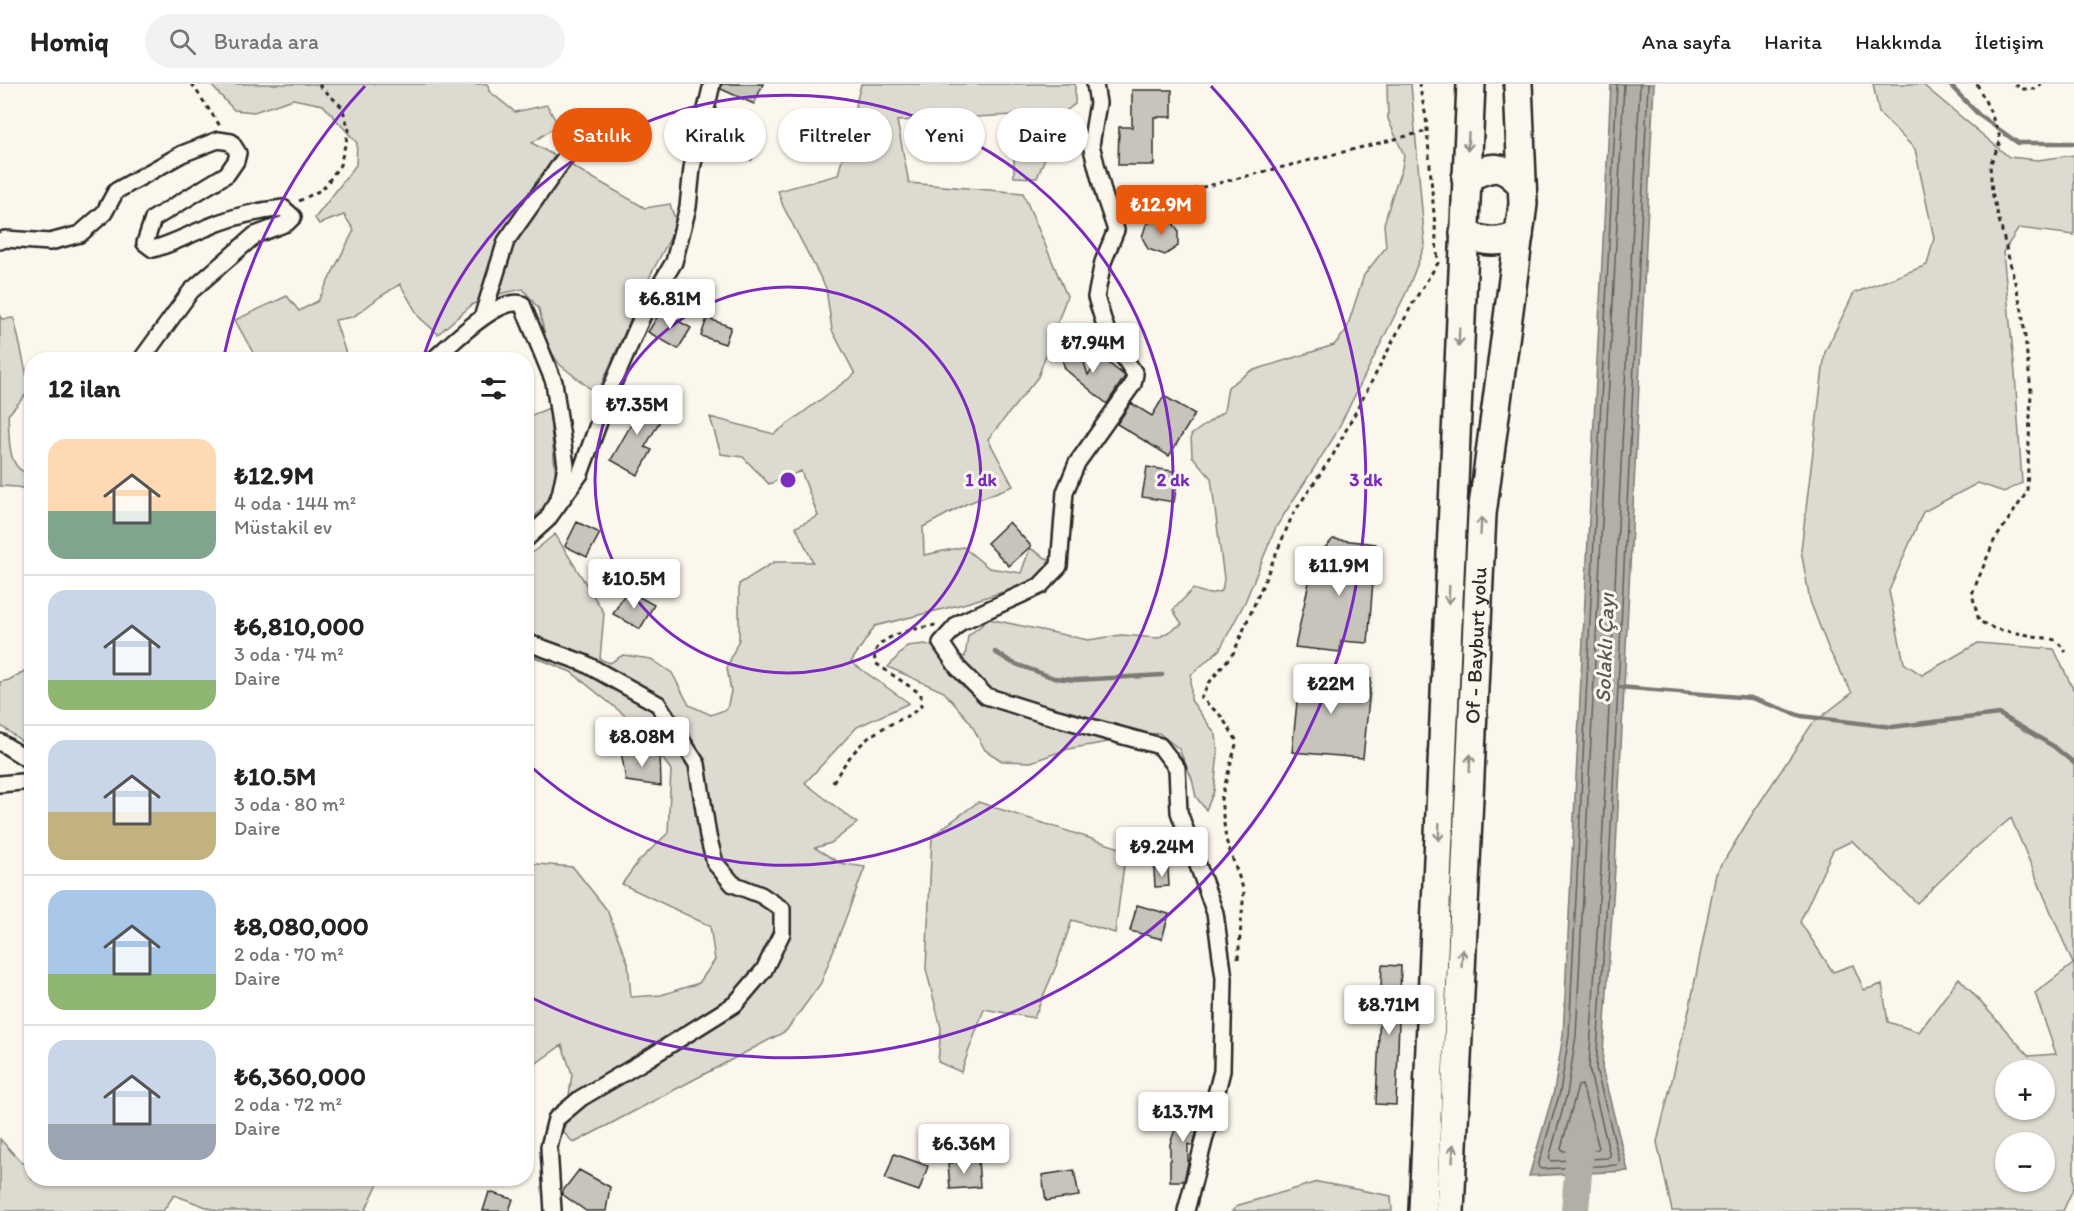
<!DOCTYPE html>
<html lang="tr">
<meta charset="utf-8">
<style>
:root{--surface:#fff;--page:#f2f2f2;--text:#222;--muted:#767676;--line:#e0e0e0;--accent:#ea580c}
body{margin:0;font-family:Itim,sans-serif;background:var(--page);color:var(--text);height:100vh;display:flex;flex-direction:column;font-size:22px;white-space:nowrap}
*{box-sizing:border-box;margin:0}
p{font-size:20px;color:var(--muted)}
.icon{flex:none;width:33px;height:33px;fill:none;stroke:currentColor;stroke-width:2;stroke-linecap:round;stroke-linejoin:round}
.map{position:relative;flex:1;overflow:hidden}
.panel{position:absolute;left:24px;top:268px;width:510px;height:834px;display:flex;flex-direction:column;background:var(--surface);border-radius:24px;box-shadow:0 2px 4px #0004}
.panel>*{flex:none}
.banner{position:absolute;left:552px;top:24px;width:570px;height:54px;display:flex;gap:12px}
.buttons{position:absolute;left:1995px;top:976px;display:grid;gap:12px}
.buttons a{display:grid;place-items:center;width:60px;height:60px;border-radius:50%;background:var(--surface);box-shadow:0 2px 4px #0004;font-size:30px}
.price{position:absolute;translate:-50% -51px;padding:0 14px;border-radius:6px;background:#fff;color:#222;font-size:20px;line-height:39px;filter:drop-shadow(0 2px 3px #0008)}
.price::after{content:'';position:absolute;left:50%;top:36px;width:18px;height:14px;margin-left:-9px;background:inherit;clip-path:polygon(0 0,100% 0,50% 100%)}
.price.current{background:var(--accent);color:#fff}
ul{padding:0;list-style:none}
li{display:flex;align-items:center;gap:18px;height:150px;padding:0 24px}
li+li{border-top:2px solid var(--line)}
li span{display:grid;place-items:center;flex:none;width:168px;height:120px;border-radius:18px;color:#555}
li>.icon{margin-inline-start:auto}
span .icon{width:72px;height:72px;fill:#fffc;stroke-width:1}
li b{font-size:26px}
h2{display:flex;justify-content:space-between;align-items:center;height:72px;padding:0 24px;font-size:26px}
.chip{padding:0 21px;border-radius:27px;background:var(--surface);box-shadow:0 2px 4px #0004;font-size:21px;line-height:54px}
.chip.current{background:var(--accent);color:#fff}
header{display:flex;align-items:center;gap:36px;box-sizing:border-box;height:84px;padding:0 30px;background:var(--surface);border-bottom:2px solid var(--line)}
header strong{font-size:28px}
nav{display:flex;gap:33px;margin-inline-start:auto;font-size:21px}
.search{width:420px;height:54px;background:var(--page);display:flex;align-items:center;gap:15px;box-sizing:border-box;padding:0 21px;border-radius:33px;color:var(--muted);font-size:22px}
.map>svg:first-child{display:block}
</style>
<header>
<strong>Homiq</strong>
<div class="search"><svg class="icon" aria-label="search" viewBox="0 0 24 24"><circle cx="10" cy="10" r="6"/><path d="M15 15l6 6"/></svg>Burada ara</div>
<nav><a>Ana sayfa</a><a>Harita</a><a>Hakkında</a><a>İletişim</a></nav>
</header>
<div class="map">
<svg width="2074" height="1127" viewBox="0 0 2074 1127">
<rect width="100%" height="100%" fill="#fbf7ec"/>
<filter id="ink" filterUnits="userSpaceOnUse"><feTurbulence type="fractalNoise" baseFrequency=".0167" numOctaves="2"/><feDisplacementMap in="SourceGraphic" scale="12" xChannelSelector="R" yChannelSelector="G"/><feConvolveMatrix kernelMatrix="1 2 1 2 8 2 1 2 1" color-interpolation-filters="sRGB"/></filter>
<g filter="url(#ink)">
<path fill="#dddad0" stroke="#84827e" stroke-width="1.5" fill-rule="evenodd" d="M 210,0 L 488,0 L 489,7 L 515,28 L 547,21 L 558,41 L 532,59 L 645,124 L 670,120 L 677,141 L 651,190 L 597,310 L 559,280 L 547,261 L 539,225 L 523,205 L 503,209 L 473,220 L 438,250 L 419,233 L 400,200 L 381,212 L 353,233 L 335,236 L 348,276 L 257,276 L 235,236 L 287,212 L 299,227 L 318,217 L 354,146 L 344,131 L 319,140 L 315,134 L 356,81 L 357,59 L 323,21 L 293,15 L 254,28 L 234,26 Z
M 861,0 L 1075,0 L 1075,20 L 1063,29 L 1037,94 L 1014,93 L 1014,31 L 897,37 L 909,99 L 1023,109 L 1067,212 L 1038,293 L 988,355 L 1013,402 L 966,420 L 923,443 L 924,471 L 963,463 L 989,484 L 1021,489 L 1030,464 L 1049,476 L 1039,497 L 963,520 L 875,542 L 851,578 L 909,619 L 857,643 L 805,699 L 857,739 L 831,759 L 815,764 L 840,779 L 865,783 L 821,899 L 786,947 L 574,1059 L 564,1049 L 572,990 L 562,961 L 535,980 L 527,980 L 526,779 L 573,783 L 607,826 L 628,879 L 631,913 L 661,911 L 699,899 L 715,876 L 710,842 L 622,800 L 638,778 L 668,749 L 671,686 L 643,646 L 571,588 L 527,570 L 527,473 L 555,450 L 604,529 L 600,575 L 610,579 L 623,571 L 651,575 L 672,589 L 689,621 L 711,631 L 727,625 L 731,607 L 727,584 L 739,555 L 739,500 L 774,478 L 813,478 L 796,443 L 818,432 L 801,387 L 769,400 L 743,373 L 721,370 L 710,333 L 774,350 L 855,290 L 832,246 L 826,204 L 783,122 L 778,107 L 838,91 Z
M 1387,0 L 1411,0 L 1425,161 L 1407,207 L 1334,353 L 1276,443 L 1245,518 L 1220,565 L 1191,591 L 1191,616 L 1216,651 L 1218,669 L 1214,707 L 1206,726 L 1196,713 L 1192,695 L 1179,665 L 1159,649 L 1068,665 L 1031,678 L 1002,677 L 985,666 L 970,638 L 944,608 L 888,583 L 907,562 L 925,560 L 965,573 L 968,552 L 989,535 L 1088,556 L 1121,551 L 1158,554 L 1182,540 L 1173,526 L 1193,505 L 1209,510 L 1222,507 L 1224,495 L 1211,394 L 1192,372 L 1191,351 L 1224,327 L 1228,303 L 1251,287 L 1334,261 L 1346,247 L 1364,191 L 1386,163 L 1384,140 L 1393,109 L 1402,84 L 1404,71 L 1388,35 Z
M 1873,0 L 1922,0 L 2009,73 L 2038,76 L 2074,71 L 2074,151 L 2019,144 L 2003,168 L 2015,289 L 2022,399 L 2004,408 L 1978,399 L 1923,428 L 1889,507 L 1904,579 L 1922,591 L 1978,559 L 2054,565 L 2074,607 L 2074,1103 L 2063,1127 L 1672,1127 L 1657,1058 L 1690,922 L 1716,790 L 1751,732 L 1812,640 L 1852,609 L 1829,566 L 1810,517 L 1801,466 L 1825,268 L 1854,209 L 1927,181 L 1934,154 L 1915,65 L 1879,29 ZM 2011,734 L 2073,880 L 2035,909 L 2056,970 L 2029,972 L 1959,894 L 1919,948 L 1888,938 L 1882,900 L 1864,906 L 1853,881 L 1833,888 L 1800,838 L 1833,766 L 1852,757 L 1917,819 L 1967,771 ZM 2006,987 L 2044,987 L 2044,1026 L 2006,1026 ZM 2006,1059 L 2044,1059 L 2044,1098 L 2006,1098 Z
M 0,230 L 2,235 L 14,234 L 30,306 L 8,331 C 10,351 5,386 31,390 L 31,406 L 17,403 L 0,402 Z
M 549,324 L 556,394 L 547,419 L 527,441 L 527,333 Z
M 31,583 L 31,664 L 0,641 L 0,598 L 9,596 Z
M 978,718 L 1126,766 L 1115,849 L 1072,836 L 1056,882 L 1034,934 L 984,925 L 961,988 L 938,978 L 941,944 L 926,885 L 932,752 Z
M 0,1055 L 22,1079 L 31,1079 L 32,1095 L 380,1095 L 365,1127 L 217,1127 L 174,1111 L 163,1127 L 0,1127 Z
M 1318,1098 L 1391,1112 L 1392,1127 L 1232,1127 L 1239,1121 Z"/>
<path fill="#b1afa7" stroke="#7b7a75" stroke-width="1.5" d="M 1611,0 L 1654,0 L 1615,784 L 1602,984 L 1628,1087 L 1529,1092 L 1554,1007 L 1563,951 Z"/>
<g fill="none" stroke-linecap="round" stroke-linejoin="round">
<path stroke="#61605d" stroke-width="1.5" d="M 1617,0 L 1569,952 L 1560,1008 L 1538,1082 L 1541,1085 L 1617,1081 L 1620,1079 L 1596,984 L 1609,783 L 1648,0
M 1624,0 L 1576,952 L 1567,1010 L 1549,1074 L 1551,1077 L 1607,1074 L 1610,1072 L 1589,984 L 1601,783 L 1640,0
M 1582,1001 L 1599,1064 L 1596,1066 L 1563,1067 L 1561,1064 L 1578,1002 Z"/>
<path stroke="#7b7a75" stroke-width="4.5" d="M 1949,0 L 1979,31 L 2018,59 L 2074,59
M 995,568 L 1013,579 L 1054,594 L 1076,596 L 1162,591
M 1619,603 L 1751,614 L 1801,632 L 1892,643 L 1999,630 L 2053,662 L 2074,679"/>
<path stroke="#b1afa7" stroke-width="28" d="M 1575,1127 L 1581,1051"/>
</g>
<path fill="#c7c4bc" stroke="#2b2b2b" stroke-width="1.5" d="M 722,0 L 763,0 L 754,20 L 721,5 Z
M 1132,6 L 1172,6 L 1172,33 L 1154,33 L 1154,81 L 1118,81 L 1119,43 L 1132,43 Z
M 607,41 L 626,58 L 612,74 L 593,57 Z
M 746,46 L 763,57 L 751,76 L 733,65 Z
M 1156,134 L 1172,137 L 1178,147 L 1178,162 L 1165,171 L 1148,165 L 1142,153 L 1146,141 Z
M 661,227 L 691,244 L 678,265 L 648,248 Z
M 707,234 L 731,243 L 725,260 L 701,252 Z
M 1079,262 L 1088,291 L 1102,274 L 1125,292 L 1107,320 L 1065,285 L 1060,269 Z
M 1164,312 L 1195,330 L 1169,372 L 1117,340 L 1131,319 L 1152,332 Z
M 633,313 L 664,330 L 645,363 L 652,366 L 638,391 L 611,376 L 632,339 L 621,334 Z
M 1147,383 L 1179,388 L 1174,418 L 1142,413 Z
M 577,438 L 600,449 L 587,473 L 565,462 Z
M 1009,438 L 1031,462 L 1009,482 L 987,459 Z
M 1333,455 L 1376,460 L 1368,559 L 1341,557 L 1340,568 L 1295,563 L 1314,475 Z
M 627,506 L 654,521 L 640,545 L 613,530 Z
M 1300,588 L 1371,595 L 1363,674 L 1292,668 Z
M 621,667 L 660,670 L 661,702 L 626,697 Z
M 1168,784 L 1169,802 L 1155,803 L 1154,785 Z
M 1137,821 L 1169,830 L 1162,855 L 1130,847 Z
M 1382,881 L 1401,882 L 1396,1021 L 1376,1020 Z
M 1183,1023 L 1201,1030 L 1193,1062 L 1188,1060 L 1188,1079 L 1184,1097 L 1170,1097 L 1170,1060 Z
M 894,1070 L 928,1082 L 919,1107 L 885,1095 Z
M 978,1076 L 980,1103 L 950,1105 L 948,1079 Z
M 579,1086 L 610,1103 L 606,1127 L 586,1127 L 562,1110 L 562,1108 Z
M 1074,1086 L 1079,1112 L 1046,1117 L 1042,1091 Z
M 489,1108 L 513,1115 L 509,1127 L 483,1127 Z"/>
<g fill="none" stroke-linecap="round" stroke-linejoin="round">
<defs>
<path id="street" d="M 1095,0 L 1098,19 L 1091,61 L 1104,111 L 1116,146 L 1103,178 L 1096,213 L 1107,248 L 1135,290 L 1133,300 L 1077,379 L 1065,408 L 1059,482 L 1040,502 L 959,539 L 941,559 L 958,584 L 986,612 L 1043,630 L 1160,662 L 1177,684 L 1179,728 L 1215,829 L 1224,894 L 1222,987 L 1186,1127
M 0,157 L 5,155 L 50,158 L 80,150 L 104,129 L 116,107 L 182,70 L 218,56 L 231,58 L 238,69 L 236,77 L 227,90 L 153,135 L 145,159 L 153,165 C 172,160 188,151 206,144 C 231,133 257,127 283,124 L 293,133 L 287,139 L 255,151 L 191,207 L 141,276
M 482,234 L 506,157 L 574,61
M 433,276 C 451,260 498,212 522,220 L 554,298 L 566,382 L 560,411 L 547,436 L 526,455
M 547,436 L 580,390 L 612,302 L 645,226 L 674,178 L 688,123 L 692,84 L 712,0
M 526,558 L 584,579 L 658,620 L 697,680 L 708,752 L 715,779 L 733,800 L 761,811 L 782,825 L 782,849 L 764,886 L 735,920 L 644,977 L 581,1014 L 556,1035 L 549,1063 L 553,1127
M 0,658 L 32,678
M 0,700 L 32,697"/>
<g id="highway">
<path d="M 1466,94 C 1493,82 1500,78 1522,101"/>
<path d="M 1464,149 C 1482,159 1499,160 1519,151"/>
<path d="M 1423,1127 L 1471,0"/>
<path id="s1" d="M 1450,1127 L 1482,430 L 1523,120 L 1518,0"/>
</g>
</defs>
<use href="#street" stroke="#2b2b2b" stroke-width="20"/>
<use href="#highway" stroke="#2b2b2b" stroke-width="32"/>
<path stroke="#2b2b2b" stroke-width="3" stroke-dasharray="4.5 4.5" stroke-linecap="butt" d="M 192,0 L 220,42
M 1977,0 L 1990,27 L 2001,56 L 1990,81 L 1992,108 L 2022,226 L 2031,307 L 2027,408 L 1994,457 L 1972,510 L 1979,537 L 1995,545 L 2056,556 L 2066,568
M 2015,0 L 2021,5 L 2035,5 L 2041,0
M 299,117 L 323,105 L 340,81 L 349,46 L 342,23 L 318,0
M 1123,123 L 1427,47
M 833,698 C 847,676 858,659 880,646 C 894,637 909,634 921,622 L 921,610 L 875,579 C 875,576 874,573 875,569 C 879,550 920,544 936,541
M 1238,875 L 1244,807 L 1226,756 L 1221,715 L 1237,657 L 1221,632 L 1201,614 L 1209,599 L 1234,568 L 1293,430 L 1333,371 L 1414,217 L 1438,179 L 1426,33 L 1419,0"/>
<use href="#street" stroke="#fbf7ec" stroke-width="15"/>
<use href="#highway" stroke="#fbf7ec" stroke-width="27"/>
</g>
<defs><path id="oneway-shaft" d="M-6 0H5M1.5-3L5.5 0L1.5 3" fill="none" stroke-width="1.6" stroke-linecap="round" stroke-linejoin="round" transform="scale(1.5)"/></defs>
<g stroke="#93918c">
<use href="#oneway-shaft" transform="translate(1468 58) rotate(93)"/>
<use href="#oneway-shaft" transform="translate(1459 253) rotate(92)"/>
<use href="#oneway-shaft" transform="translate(1481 442) rotate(-87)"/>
<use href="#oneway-shaft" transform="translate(1449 511) rotate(92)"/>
<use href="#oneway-shaft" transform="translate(1470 679) rotate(-87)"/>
<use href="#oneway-shaft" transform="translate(1439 748) rotate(92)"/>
<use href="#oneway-shaft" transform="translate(1462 874) rotate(-87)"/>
<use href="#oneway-shaft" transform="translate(1453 1069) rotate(-87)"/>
</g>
</g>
<g fill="none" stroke="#7b2cbf" stroke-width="3">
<circle cx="788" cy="396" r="193"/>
<path d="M423 274A385 385 0 1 1 528 680"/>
<path d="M223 276A578 578 0 0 1 365 2M1211 2A578 578 0 0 1 530 913"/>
</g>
<g text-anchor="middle" stroke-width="6" stroke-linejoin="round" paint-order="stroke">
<g font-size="21" fill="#2b2b2b" stroke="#fbf7ec">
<text dy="7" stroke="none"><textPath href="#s1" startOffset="566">Of - Bayburt yolu</textPath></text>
</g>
<g font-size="22" font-style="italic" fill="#5a5956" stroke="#fbf7ec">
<text transform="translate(1604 564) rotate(-88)" y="8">Solaklı Çayı</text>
</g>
</g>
<circle cx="788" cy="396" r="9" fill="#7b2cbf" stroke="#fbf7ec" stroke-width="3"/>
<g font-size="18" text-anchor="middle" font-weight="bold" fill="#7b2cbf" stroke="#fbf7ec" stroke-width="6" stroke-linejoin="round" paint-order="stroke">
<text x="981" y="402">1 dk</text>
<text x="1173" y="402">2 dk</text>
<text x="1366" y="402">3 dk</text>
</g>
</svg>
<div class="buttons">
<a>+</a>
<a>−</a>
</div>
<b class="price current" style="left:1161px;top:152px">₺12.9M</b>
<b class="price" style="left:670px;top:246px">₺6.81M</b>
<b class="price" style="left:1093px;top:290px">₺7.94M</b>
<b class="price" style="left:637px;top:352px">₺7.35M</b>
<b class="price" style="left:1339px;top:513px">₺11.9M</b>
<b class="price" style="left:634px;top:526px">₺10.5M</b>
<b class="price" style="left:1331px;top:631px">₺22M</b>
<b class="price" style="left:642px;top:684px">₺8.08M</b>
<b class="price" style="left:1162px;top:794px">₺9.24M</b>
<b class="price" style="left:1389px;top:952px">₺8.71M</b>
<b class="price" style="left:1183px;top:1059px">₺13.7M</b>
<b class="price" style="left:964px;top:1091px">₺6.36M</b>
<div class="banner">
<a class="chip current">Satılık</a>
<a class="chip">Kiralık</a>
<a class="chip">Filtreler</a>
<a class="chip">Yeni</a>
<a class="chip">Daire</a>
</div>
<section class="panel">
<h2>12 ilan<svg class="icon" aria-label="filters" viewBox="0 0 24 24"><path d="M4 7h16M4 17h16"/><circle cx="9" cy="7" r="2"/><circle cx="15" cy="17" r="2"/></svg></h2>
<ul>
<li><span style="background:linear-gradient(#ffd9b3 60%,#7fa58c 0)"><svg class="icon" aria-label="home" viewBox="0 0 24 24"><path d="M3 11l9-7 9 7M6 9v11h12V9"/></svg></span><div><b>₺12.9M</b><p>4 oda · 144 m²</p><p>Müstakil ev</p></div></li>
<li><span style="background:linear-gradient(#c9d6e8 75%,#8fb573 0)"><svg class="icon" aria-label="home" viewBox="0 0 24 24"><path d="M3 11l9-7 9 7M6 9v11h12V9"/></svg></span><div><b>₺6,810,000</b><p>3 oda · 74 m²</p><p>Daire</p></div></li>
<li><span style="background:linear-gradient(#c9d6e8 60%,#c2b280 0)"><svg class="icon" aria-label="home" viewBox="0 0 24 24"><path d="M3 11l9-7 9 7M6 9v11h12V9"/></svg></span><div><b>₺10.5M</b><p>3 oda · 80 m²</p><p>Daire</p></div></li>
<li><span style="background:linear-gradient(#a9c7e8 70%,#8fb573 0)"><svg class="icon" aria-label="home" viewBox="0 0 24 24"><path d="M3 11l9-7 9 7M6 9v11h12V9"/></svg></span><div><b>₺8,080,000</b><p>2 oda · 70 m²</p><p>Daire</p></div></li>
<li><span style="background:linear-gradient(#c9d6e8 70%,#9aa5b1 0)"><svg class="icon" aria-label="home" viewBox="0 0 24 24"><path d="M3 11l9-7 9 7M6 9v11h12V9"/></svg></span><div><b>₺6,360,000</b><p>2 oda · 72 m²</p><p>Daire</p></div></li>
</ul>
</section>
</div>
